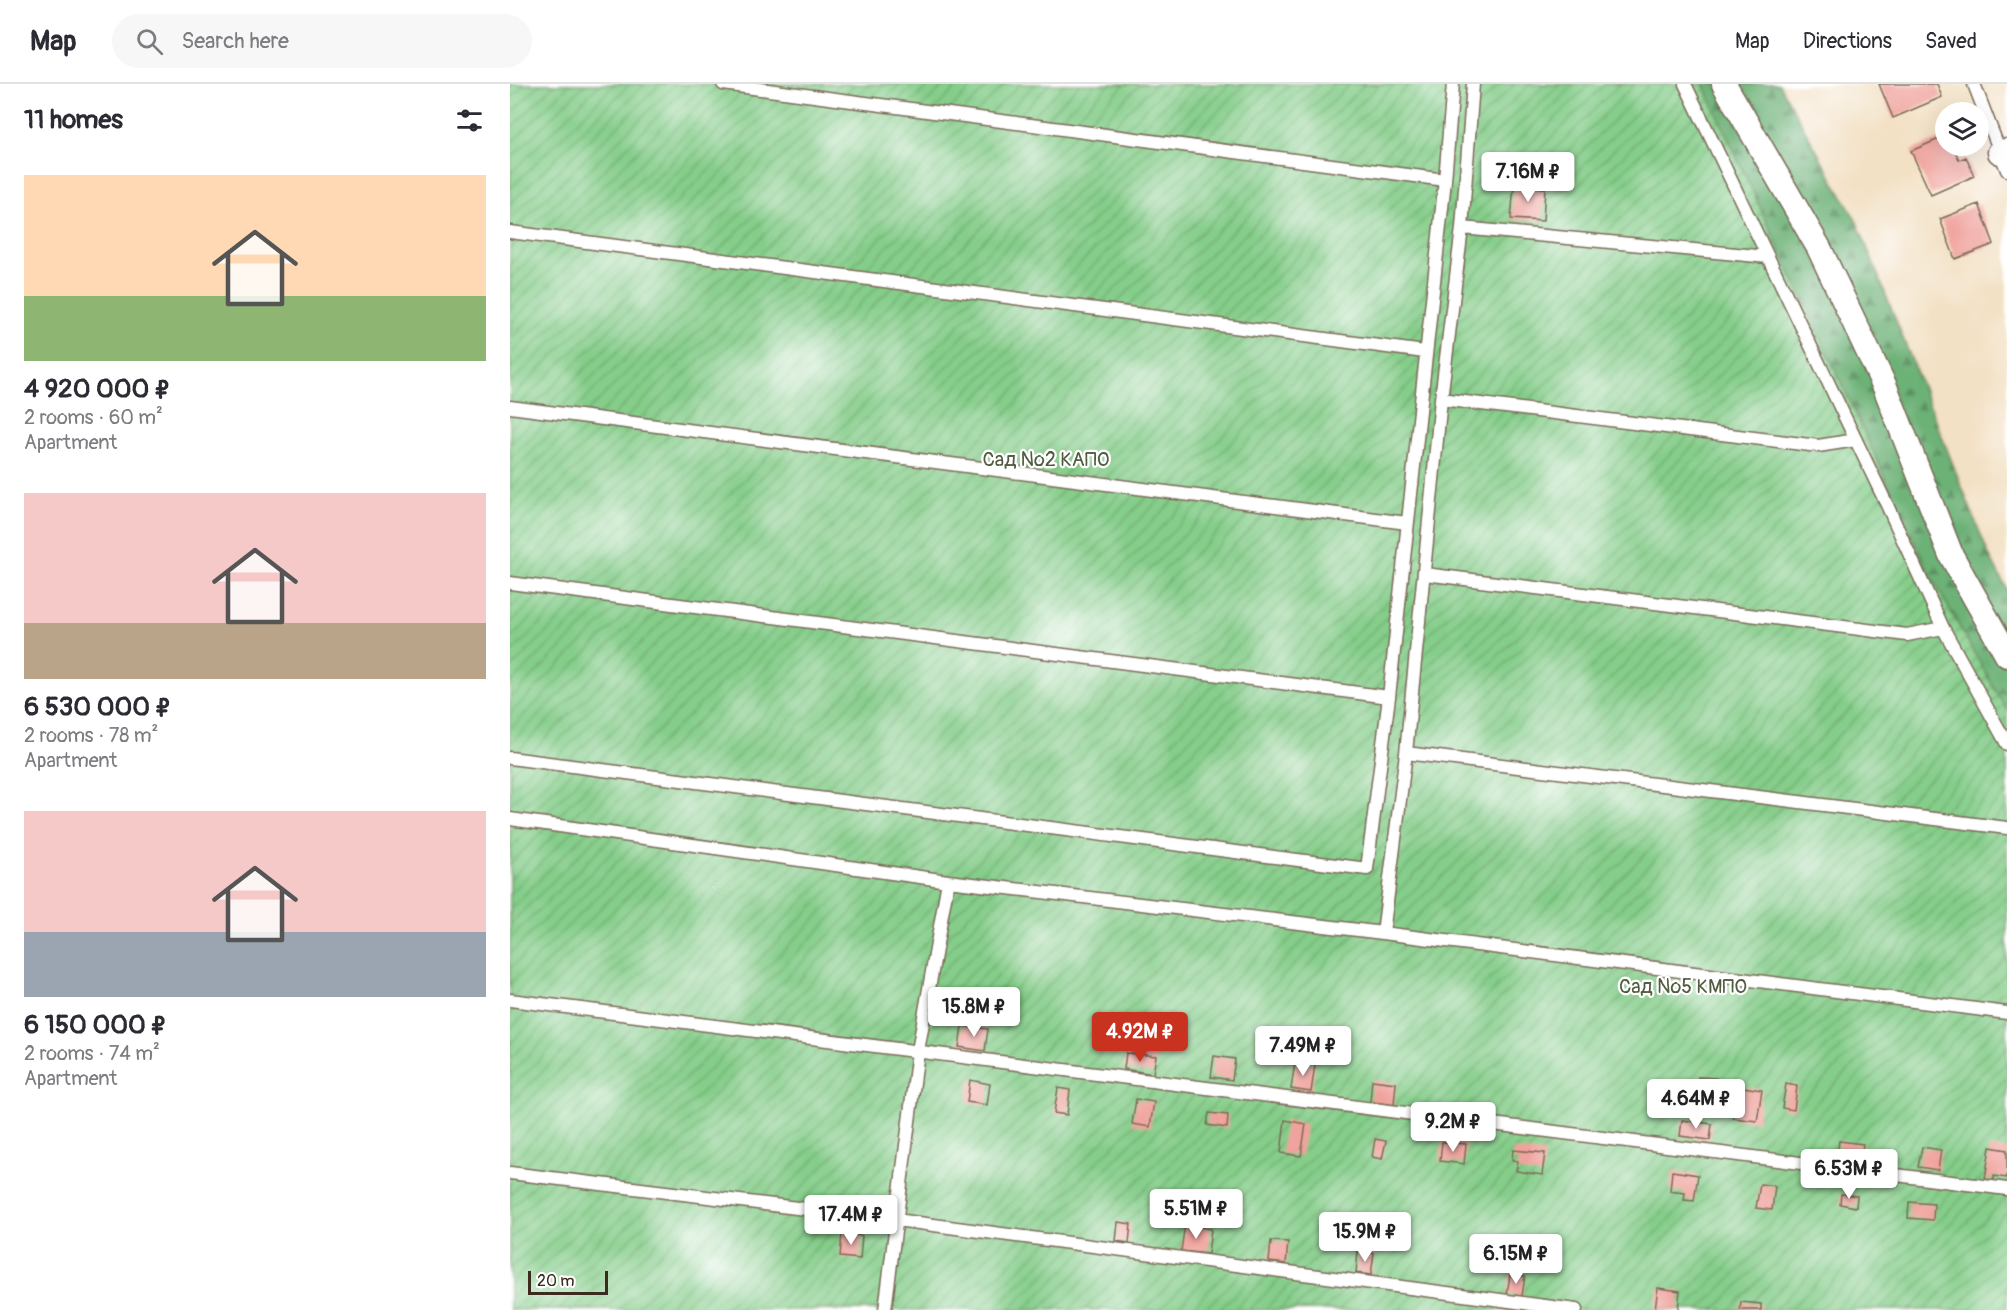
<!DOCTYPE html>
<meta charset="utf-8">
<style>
:root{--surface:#fff;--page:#f7f7f7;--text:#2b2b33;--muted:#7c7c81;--line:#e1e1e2;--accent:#c8321e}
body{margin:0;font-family:Pangolin,sans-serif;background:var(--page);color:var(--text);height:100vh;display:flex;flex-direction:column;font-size:22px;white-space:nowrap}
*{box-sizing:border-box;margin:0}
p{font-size:20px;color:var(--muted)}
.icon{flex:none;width:33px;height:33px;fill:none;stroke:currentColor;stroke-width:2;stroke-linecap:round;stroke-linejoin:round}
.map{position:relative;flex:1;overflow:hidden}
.drawer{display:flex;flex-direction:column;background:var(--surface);width:510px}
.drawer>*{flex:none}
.controls{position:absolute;left:1425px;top:18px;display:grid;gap:12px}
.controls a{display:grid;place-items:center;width:54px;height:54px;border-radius:50%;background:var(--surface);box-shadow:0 6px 24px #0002;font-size:30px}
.scale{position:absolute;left:18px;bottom:15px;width:80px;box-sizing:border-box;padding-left:6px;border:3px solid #3b2a1e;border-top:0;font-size:16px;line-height:21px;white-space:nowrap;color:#3b2a1e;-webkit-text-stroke:4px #fff;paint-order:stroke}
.price{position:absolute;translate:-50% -51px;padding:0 14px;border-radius:6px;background:#fff;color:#222;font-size:20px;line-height:39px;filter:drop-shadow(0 2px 3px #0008)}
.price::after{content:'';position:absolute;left:50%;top:36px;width:18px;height:14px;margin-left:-9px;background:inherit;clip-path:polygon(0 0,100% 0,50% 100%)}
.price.current{background:var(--accent);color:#fff}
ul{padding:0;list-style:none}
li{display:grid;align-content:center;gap:12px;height:318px;padding:0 24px}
li span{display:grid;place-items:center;height:186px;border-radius:0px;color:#555}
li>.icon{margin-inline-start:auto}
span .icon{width:108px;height:108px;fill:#fffc;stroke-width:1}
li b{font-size:26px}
h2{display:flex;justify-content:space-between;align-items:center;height:72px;padding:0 24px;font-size:26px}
header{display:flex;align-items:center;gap:36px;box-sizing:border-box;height:84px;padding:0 30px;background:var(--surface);border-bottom:2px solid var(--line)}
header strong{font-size:28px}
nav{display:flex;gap:33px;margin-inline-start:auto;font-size:21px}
.search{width:420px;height:54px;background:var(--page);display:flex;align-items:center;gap:15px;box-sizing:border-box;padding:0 21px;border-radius:33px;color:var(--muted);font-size:22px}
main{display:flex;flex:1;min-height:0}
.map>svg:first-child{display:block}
</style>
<header>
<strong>Map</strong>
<div class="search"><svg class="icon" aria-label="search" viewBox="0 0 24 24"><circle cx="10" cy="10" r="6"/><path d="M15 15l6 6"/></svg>Search here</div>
<nav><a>Map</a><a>Directions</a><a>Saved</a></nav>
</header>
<main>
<section class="drawer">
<h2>11 homes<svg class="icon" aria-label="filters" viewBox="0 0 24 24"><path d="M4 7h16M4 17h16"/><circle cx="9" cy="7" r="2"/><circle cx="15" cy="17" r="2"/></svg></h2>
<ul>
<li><span style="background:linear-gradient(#ffd9b3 65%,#8fb573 0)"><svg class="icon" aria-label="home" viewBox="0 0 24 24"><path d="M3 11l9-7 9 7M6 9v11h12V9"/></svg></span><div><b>4 920 000 ₽</b><p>2 rooms · 60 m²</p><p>Apartment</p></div></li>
<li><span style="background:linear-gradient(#f6c9c9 70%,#b9a48a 0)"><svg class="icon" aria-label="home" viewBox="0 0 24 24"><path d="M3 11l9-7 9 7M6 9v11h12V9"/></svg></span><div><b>6 530 000 ₽</b><p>2 rooms · 78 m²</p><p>Apartment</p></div></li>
<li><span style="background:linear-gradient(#f6c9c9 65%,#9aa5b1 0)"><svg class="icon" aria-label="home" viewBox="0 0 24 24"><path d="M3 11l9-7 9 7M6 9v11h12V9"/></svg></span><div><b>6 150 000 ₽</b><p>2 rooms · 74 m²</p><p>Apartment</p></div></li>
</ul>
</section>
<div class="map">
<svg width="1497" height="1226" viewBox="0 0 1497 1226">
<defs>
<pattern id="forest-firs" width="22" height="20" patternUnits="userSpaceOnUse" patternTransform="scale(1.5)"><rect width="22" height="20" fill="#6cb176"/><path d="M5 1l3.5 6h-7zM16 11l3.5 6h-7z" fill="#5a9060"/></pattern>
<pattern id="garden-furrows" width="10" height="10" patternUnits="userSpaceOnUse" patternTransform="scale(1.5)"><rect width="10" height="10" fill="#85ce8a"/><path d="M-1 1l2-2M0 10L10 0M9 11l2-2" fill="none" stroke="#6ea770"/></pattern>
</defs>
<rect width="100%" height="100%" fill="#fff"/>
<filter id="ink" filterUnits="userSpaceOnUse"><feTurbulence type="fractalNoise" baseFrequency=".0167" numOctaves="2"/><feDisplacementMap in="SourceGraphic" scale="12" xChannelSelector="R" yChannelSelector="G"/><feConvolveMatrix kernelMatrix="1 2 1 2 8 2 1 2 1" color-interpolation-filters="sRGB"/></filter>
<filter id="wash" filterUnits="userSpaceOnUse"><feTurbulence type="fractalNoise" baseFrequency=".008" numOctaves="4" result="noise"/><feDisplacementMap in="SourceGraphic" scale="24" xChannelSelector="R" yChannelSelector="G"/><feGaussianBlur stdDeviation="1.35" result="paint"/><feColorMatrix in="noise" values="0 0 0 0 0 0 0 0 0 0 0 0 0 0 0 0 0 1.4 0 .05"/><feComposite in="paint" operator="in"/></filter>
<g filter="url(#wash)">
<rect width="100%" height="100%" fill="#f3e1c5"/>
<path fill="url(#forest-firs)" stroke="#546e4a" stroke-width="1.5" d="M 1193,0 L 1269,0 L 1347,138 L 1478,469 L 1497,506 L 1497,627 L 1420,491 Z"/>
<path fill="url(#garden-furrows)" stroke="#607c54" stroke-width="1.5" d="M 0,0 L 1193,0 L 1420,491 L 1497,627 L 1497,1226 L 0,1226 Z"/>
<g id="blocks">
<path fill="#f0a39d" d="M 1369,0 L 1427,0 L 1432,13 L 1383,34 Z
M 1436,52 L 1436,62 L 1446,62 L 1449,67 L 1446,69 L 1449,76 L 1456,73 L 1464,92 L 1421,111 L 1401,67 Z
M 1004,101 L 1035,104 L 1033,137 L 1001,135 Z
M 1469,120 L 1484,160 L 1445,175 L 1430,135 Z
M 452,942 L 478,945 L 475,967 L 449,963 Z
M 616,969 L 646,972 L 643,990 L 614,985 Z
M 704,972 L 725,975 L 722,996 L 701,993 Z
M 785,978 L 805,981 L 801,1008 L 781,1005 Z
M 1188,993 L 1206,994 L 1205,1004 L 1187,1003 Z
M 460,996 L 480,1000 L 477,1021 L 457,1018 Z
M 862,996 L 886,999 L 884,1021 L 860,1018 Z
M 1276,1000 L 1287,1002 L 1284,1026 L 1272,1024 Z
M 1227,1002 L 1252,1006 L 1247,1037 L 1223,1034 Z
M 548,1004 L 560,1006 L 557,1031 L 544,1029 Z
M 626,1015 L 644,1018 L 640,1043 L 622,1040 Z
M 699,1029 L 718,1031 L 717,1044 L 697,1041 Z
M 775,1036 L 796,1040 L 791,1072 L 771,1069 Z
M 1172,1036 L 1202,1040 L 1200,1056 L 1170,1052 Z
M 865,1055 L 876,1057 L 872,1075 L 862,1073 Z
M 1329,1057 L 1353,1060 L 1351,1074 L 1327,1071 Z
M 932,1058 L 956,1060 L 954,1080 L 930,1077 Z
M 1412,1063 L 1431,1066 L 1428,1086 L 1408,1083 Z
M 1480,1063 L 1497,1066 L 1497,1094 L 1484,1092 L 1484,1097 L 1475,1095 Z
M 1003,1066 L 1035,1069 L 1032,1091 L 1006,1087 L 1008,1077 L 1002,1076 Z
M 1162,1087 L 1188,1091 L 1184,1117 L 1174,1116 L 1175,1109 L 1160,1107 Z
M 1250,1100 L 1265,1102 L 1262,1126 L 1246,1124 Z
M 1331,1110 L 1347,1112 L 1346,1123 L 1330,1120 Z
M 1399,1118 L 1424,1120 L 1423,1136 L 1398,1134 Z
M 608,1138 L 621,1140 L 619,1159 L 606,1157 Z
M 675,1140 L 701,1145 L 698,1170 L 671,1167 Z
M 332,1149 L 352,1152 L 350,1175 L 330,1173 Z
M 761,1157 L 778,1158 L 776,1180 L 759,1178 Z
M 848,1167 L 864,1169 L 861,1191 L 846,1189 Z
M 1000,1190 L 1015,1192 L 1012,1212 L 997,1211 Z
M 1148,1204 L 1170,1207 L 1168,1226 L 1145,1225 Z
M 1231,1218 L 1251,1220 L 1251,1226 L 1230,1226 Z"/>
</g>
</g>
<g filter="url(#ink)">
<use href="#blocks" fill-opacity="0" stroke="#7b6a58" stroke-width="1.5"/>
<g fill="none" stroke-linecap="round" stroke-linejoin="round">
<defs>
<path id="service" d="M 213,0 L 935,96
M 1175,0 L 1377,421 L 1433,544 L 1497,660
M 1464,0 L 1497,86
M 952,144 L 1258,173
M 0,148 L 915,268
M 931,315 L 1308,362 L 1346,356
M 0,323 L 897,439
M 915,490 L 1397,551 L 1433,544
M 0,499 L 879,613
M 896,669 L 1497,744
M 0,674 L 857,785 L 879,613 L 935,96 L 943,0
M 0,735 L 438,797 L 873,849 L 1497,929
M 873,849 L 896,669 L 931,315 L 952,144 L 963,0
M 0,916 L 1497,1105
M 0,1089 L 386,1136 L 1066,1226
M 375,1226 L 408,967 L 438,797"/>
<path id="minor" d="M 1214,0 L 1309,164 L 1375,303 L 1441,471 L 1497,571
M 1490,68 L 1497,67"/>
</defs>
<use href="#service" stroke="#7b6a58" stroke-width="15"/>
<use href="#minor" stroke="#7b6a58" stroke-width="27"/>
<use href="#service" stroke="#fff" stroke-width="12"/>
<use href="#minor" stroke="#fff" stroke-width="24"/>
</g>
</g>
<g text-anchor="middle" stroke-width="4.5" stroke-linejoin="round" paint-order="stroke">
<g font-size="20" fill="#515b3e" stroke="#fff">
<text x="536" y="382">Сад №2 КАПО</text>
<text x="1173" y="909">Сад №5 КМПО</text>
</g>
</g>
</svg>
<div class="controls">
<a><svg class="icon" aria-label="layers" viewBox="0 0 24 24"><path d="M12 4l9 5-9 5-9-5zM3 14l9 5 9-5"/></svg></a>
</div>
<div class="scale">20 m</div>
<b class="price" style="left:1018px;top:119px">7.16M ₽</b>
<b class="price" style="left:464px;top:954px">15.8M ₽</b>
<b class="price current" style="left:630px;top:979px">4.92M ₽</b>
<b class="price" style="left:793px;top:993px">7.49M ₽</b>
<b class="price" style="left:1186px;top:1046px">4.64M ₽</b>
<b class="price" style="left:943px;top:1069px">9.2M ₽</b>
<b class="price" style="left:1339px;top:1116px">6.53M ₽</b>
<b class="price" style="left:686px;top:1156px">5.51M ₽</b>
<b class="price" style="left:341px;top:1162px">17.4M ₽</b>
<b class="price" style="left:855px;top:1179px">15.9M ₽</b>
<b class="price" style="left:1006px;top:1201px">6.15M ₽</b>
</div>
</main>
